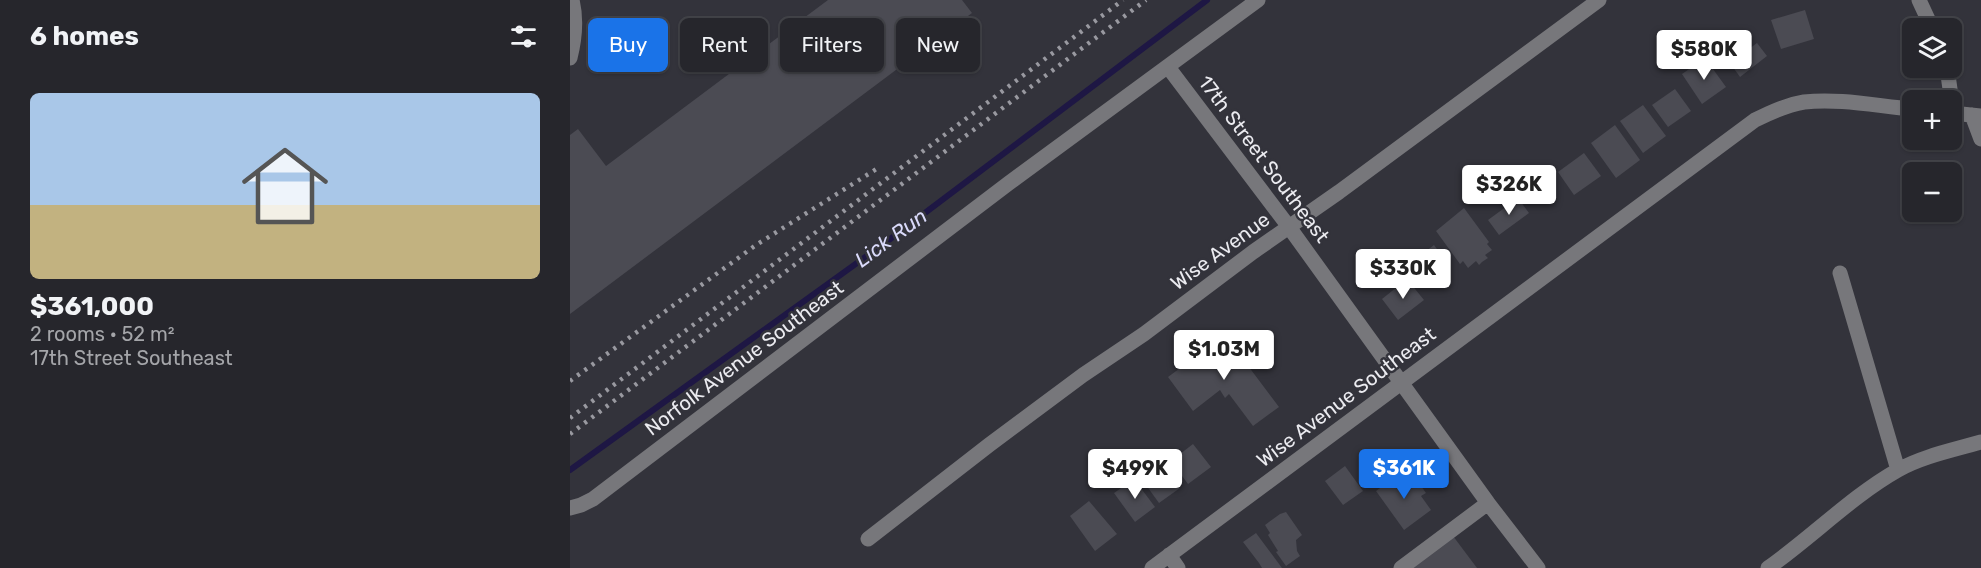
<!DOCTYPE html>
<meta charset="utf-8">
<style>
:root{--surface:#26262c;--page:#323238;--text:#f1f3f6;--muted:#a4a5a9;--line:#424348;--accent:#1a73e8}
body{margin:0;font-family:Rubik,sans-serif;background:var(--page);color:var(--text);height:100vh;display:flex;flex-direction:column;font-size:22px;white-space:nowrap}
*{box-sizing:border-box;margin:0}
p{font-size:20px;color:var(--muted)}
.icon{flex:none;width:33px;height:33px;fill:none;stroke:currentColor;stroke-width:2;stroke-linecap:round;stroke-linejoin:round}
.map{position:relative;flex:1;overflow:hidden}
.drawer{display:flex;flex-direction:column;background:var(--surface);width:570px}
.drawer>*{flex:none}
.top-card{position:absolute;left:18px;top:18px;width:570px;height:54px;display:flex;gap:12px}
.controls{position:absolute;left:1332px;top:18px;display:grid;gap:12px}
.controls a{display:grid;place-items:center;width:60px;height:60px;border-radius:9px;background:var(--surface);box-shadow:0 2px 4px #0004,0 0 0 2px var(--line);font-size:30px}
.price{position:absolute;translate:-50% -51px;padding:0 14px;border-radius:6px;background:#fff;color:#222;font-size:20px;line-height:39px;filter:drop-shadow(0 2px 3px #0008)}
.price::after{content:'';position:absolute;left:50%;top:36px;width:18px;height:14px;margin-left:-9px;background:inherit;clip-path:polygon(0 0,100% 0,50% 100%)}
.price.current{background:var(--accent);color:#fff}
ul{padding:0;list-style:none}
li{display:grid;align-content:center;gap:12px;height:318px;padding:0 30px}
li span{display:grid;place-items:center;height:186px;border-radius:9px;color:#555}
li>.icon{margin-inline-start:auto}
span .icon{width:108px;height:108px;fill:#fffc;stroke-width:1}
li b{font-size:26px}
h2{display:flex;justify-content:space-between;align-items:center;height:72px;padding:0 30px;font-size:26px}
.tag{padding:0 21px;border-radius:9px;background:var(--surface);box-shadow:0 2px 4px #0004,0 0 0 2px var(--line);font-size:21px;line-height:54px}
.tag.current{background:var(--accent);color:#fff}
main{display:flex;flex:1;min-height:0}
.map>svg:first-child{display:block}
</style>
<main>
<section class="drawer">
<h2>6 homes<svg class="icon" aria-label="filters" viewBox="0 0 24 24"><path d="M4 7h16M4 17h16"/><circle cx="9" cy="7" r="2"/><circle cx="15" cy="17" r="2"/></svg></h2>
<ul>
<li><span style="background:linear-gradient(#a9c7e8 60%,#c2b280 0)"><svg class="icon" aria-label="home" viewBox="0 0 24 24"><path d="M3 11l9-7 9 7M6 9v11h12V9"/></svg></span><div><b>$361,000</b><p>2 rooms · 52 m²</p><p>17th Street Southeast</p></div></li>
</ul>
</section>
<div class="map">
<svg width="1411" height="568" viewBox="0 0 1411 568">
<rect width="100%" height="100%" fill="#33333b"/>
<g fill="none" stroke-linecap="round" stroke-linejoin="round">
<path stroke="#1e1744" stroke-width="6" d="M 0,470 L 323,237 L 637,0"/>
</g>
<path fill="#4b4b53" d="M 258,0 L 392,0 L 402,13 L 0,314 L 0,135 L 8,129 L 36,166 Z
M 1235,10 L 1244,39 L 1211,49 L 1201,20 Z
M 1187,43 L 1197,56 L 1170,77 L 1160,63 Z
M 1135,58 L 1156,87 L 1132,104 L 1112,74 Z
M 1105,89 L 1121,111 L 1098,127 L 1082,105 Z
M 1073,105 L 1096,136 L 1073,153 L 1050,121 Z
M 1045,125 L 1070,160 L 1046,178 L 1021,143 Z
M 1014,153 L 1031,176 L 1004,195 L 988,172 Z
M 948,198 L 959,213 L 929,235 L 918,220 Z
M 894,208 L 919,242 L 917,244 L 922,250 L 915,255 L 918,258 L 912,262 L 909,265 L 906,261 L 898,268 L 893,261 L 890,264 L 866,231 Z
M 864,245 L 880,267 L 860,283 L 843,261 Z
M 837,279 L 854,300 L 828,320 L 812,299 Z
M 655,335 L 709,407 L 683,426 L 659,394 L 655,398 L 650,390 L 623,411 L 598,377 Z
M 623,444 L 641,467 L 618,484 L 601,461 Z
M 589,458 L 610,488 L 589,503 L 568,474 Z
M 775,466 L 793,491 L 773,505 L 755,481 Z
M 833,471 L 844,487 L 849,483 L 856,493 L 851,496 L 861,510 L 834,530 L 806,491 Z
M 564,479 L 585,507 L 565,522 L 544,493 Z
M 519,501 L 547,534 L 525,551 L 500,516 Z
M 716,512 L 732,535 L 726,540 L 727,551 L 730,556 L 716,566 L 706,552 L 708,551 L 698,535 L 700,533 L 695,525 L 710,514 Z
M 686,533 L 712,568 L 692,568 L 689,563 L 673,542 Z
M 883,536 L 907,568 L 840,568 Z"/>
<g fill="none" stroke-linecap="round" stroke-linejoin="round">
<path stroke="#77777b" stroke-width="15" d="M 1349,0 L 1362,28
M 0,58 C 5,38 7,20 2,0
M 598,67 L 719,227 L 918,503 L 968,568
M 1377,68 L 1380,89 L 1379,100
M 1382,113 L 1411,116
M 1402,115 L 1411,139
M 1270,273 L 1328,470
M 0,508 L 11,505 L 23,499 L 439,183 L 688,0
M 298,539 L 419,445 L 513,375 L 574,334 L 683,252 L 769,192 L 1029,0
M 599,555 L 608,568
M 582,568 L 1185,120 C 1201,112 1216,105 1234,102 C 1269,98 1307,106 1342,109
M 831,568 L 918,503
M 1198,568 C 1242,537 1282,496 1328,470 C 1353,456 1384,450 1411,442"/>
<path stroke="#9999a0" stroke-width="4.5" stroke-dasharray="3 6" stroke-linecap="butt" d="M 0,381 L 186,245 L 308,168
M 0,418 L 553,0
M 0,434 L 576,0"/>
</g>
<g text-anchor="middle" stroke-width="5" stroke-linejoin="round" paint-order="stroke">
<g font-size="20" fill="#ebebf0" stroke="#33333b">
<text transform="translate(694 159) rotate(53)" y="7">17th Street Southeast</text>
<text transform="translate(650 251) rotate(-36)" y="7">Wise Avenue</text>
<text transform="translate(174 358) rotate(-37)" y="7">Norfolk Avenue Southeast</text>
<text transform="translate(776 397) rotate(-37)" y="7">Wise Avenue Southeast</text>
</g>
<g font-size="21" font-style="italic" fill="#dadafa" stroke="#33333b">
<text transform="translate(321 238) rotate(-36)" y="7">Lick Run</text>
</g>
</g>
</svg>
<div class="controls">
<a><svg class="icon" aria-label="layers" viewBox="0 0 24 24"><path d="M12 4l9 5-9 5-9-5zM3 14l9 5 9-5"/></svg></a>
<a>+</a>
<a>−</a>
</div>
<b class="price" style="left:1134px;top:81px">$580K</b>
<b class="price" style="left:939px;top:216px">$326K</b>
<b class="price" style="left:833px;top:300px">$330K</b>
<b class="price" style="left:654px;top:381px">$1.03M</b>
<b class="price" style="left:565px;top:500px">$499K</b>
<b class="price current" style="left:834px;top:500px">$361K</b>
<div class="top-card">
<a class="tag current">Buy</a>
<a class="tag">Rent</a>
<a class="tag">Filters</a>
<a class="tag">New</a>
</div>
</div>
</main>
